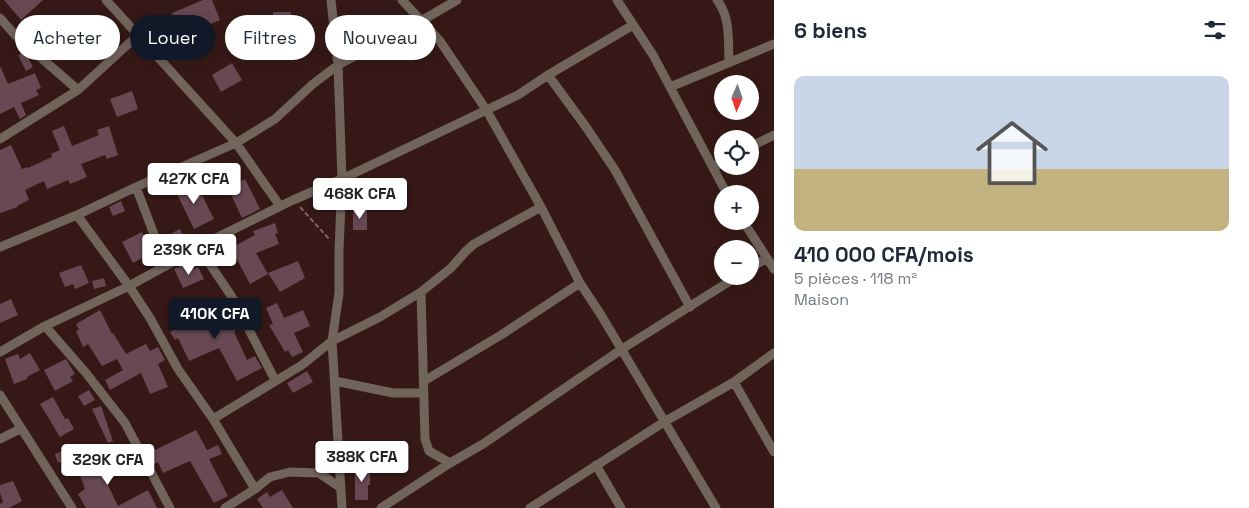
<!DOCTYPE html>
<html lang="fr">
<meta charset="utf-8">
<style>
:root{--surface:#fff;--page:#f2f2f3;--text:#1f2937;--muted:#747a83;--line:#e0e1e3;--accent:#111827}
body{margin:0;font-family:"Space Grotesk",sans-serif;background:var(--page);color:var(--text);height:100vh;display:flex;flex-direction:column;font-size:19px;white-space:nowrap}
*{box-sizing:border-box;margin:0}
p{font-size:16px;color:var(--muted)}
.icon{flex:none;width:28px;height:28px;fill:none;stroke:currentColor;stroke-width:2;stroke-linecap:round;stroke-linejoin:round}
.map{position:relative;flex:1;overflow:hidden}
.side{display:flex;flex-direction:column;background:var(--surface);width:475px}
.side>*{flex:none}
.hud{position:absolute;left:15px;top:15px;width:475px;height:45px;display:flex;gap:10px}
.needle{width:32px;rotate:182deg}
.tools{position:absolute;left:714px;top:75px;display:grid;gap:10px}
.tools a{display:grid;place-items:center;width:45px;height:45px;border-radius:50%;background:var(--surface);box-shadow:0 2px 12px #0003;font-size:25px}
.price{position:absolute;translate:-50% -42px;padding:0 11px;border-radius:5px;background:#fff;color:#222;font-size:16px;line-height:32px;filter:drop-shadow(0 1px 2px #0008)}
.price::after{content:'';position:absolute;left:50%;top:30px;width:15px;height:11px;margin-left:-8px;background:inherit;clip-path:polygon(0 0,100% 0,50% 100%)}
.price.current{background:var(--accent);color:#fff}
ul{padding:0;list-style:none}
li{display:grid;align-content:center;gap:10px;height:265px;padding:0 20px}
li+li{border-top:1px solid var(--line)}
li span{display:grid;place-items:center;height:155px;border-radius:10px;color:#555}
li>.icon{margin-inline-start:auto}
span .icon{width:90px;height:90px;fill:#fffc;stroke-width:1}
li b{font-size:21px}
h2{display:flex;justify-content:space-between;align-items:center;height:60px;padding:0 20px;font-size:21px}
.chip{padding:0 18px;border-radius:22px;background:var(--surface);box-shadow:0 2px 12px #0003;font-size:18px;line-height:45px}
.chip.current{background:var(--accent);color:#fff}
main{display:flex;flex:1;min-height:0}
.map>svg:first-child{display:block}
</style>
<main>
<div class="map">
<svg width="774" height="508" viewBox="0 0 774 508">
<rect width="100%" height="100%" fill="#361917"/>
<path fill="#684853" d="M 4,0 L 43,0 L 21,20 Z
M 203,0 L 212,0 L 220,20 L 182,36 L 172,13 Z
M 273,12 L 291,12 L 291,26 L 273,26 Z
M 50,25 L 61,38 L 48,49 L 37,37 Z
M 305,25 L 311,39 L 296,45 L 291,30 Z
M 92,27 L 103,37 L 91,50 L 80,39 Z
M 25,52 L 33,67 L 26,71 L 18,55 Z
M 232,63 L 242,80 L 221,92 L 212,75 Z
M 0,66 L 8,84 L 35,73 L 41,88 L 36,90 L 39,95 L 21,103 L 26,115 L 20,119 L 14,107 L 0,114 Z
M 132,91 L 138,109 L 117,117 L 110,99 Z
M 64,126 L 72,146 L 99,135 L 97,130 L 109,126 L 118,155 L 107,159 L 105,155 L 81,164 L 87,177 L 70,184 L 68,180 L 47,189 L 44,181 L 25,190 L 29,200 L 17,206 L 18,207 L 0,213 L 0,150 L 11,145 L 22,169 L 27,167 L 28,168 L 52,157 L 51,154 L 60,150 L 52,131 Z
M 245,179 L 260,209 L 242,218 L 228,188 Z
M 195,181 L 214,219 L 194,229 L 175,190 Z
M 121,201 L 125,211 L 113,216 L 109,207 Z
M 367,210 L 367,230 L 353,230 L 353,211 Z
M 275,223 L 278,233 L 275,234 L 279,244 L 256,253 L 268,274 L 250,284 L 231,248 L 255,235 L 253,231 Z
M 180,229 L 187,243 L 178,247 L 172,233 Z
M 142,232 L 153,252 L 133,263 L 122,242 Z
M 298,261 L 305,278 L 280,292 L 268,273 Z
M 81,265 L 89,283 L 75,289 L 73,284 L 65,287 L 59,273 Z
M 183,265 L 186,272 L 198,267 L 204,279 L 183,288 L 174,269 Z
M 104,278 L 106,286 L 94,289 L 92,281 Z
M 11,299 L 18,315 L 0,323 L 0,304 Z
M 217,301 L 227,320 L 234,316 L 237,321 L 241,327 L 234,332 L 247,360 L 255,356 L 262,368 L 237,381 L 219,348 L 189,361 L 178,338 L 175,340 L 170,332 L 184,324 L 183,322 L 198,313 L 198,311 Z
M 277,303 L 284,318 L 303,310 L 310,326 L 294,333 L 303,352 L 292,357 L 288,350 L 285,352 L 269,325 L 273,324 L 266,308 Z
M 100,310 L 112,334 L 113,333 L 126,354 L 146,344 L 150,351 L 158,347 L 165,360 L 158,364 L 168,387 L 150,394 L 141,373 L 110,390 L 105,380 L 123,370 L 117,359 L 102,366 L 88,344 L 83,347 L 76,331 L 79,330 L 76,324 Z
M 30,353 L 40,370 L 27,377 L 27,379 L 14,384 L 5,359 L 18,354 L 20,359 Z
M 66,359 L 75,374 L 70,377 L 73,381 L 55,391 L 44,370 Z
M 307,371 L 313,382 L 293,393 L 287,383 Z
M 89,390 L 95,400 L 84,406 L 78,396 Z
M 53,397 L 65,419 L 68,418 L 74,429 L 60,437 L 40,404 Z
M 101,406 L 113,441 L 108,443 L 92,409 Z
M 196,430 L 207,450 L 218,445 L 222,454 L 209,459 L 228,496 L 214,503 L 190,461 L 163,473 L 158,462 L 154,464 L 149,453 Z
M 62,451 L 66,460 L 58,463 L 55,454 Z
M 114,451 L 125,471 L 106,481 L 118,506 L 148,490 L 157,508 L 86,508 L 78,494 L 85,489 L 78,470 L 98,463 L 97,461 Z
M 355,468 L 370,468 L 370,485 L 368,485 L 368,500 L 355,500 Z
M 13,481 L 22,501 L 9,508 L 0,508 L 0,504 L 3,502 L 0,493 L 0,485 Z
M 282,490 L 293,508 L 263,508 L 257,499 L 267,492 L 270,497 Z"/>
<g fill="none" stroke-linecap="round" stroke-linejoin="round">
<path stroke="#7f6664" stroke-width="2" stroke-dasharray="5 2.5" stroke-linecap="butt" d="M 300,207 L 330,240"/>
<path stroke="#70645b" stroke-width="9" d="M 106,0 L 236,143 L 280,206
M 331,0 L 338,65 L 342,179 L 339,250 L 339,293 L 332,341 L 342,508
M 402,0 L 440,41 L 487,111 L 541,207 L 580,283 L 601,315 L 716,508
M 617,0 L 653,55 L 727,194
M 717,0 C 731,18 728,41 729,63
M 0,18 L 16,36 L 78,90
M 548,75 L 586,127 L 615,170 L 690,307
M 670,87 L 774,44
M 0,139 L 78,90 L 137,36
M 750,147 L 774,135
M 713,168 L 722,162
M 136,187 L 166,266
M 77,215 L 129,286 L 150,318 L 178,369 L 213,419 L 255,489
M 743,221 L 774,269
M 0,247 L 77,215 L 136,187 L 236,143 L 275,119 L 313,84 L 338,65 L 421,21 L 457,0
M 199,248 L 232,297 L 275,380
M 750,268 L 767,258
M 421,292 L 425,439 L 429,451 L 450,463
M 45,326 L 86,373 L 125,423 L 170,508
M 0,352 L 45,326 L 129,286 L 220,236 L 293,200 L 342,179 L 518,95 L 548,75 L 633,25
M 335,381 L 393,393 L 424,393
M 424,381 L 501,335 L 580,283
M 734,382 L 774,452
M 0,395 L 72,508
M 213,419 L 302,365 L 332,341 L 380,317 L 421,292 L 451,268 L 466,251 L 474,244 L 541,207
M 0,439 L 20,429
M 596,465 L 621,508
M 225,508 L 255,489 L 270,477 L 290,472 L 319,473 L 341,488
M 381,508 L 450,463 L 483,444 L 622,349 L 738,276
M 530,508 L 664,422 L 734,382 L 774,353"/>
</g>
</svg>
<div class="tools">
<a><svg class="needle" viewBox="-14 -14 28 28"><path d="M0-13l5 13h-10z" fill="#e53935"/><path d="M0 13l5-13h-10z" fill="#747a83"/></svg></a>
<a><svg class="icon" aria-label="locate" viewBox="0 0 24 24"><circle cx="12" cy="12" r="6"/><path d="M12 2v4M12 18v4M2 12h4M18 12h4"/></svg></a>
<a>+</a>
<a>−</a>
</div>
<b class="price" style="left:194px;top:205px">427K CFA</b>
<b class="price" style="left:360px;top:220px">468K CFA</b>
<b class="price" style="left:189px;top:276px">239K CFA</b>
<b class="price current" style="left:215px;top:340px">410K CFA</b>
<b class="price" style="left:362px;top:483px">388K CFA</b>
<b class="price" style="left:108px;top:486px">329K CFA</b>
<div class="hud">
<a class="chip">Acheter</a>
<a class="chip current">Louer</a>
<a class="chip">Filtres</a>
<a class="chip">Nouveau</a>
</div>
</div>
<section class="side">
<h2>6 biens<svg class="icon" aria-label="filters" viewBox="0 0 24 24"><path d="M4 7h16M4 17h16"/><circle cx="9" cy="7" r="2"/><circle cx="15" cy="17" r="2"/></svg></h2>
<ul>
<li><span style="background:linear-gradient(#c9d6e8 60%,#c2b280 0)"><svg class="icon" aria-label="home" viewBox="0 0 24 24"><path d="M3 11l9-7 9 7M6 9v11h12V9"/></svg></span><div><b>410 000 CFA/mois</b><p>5 pièces · 118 m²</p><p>Maison</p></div></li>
</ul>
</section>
</main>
